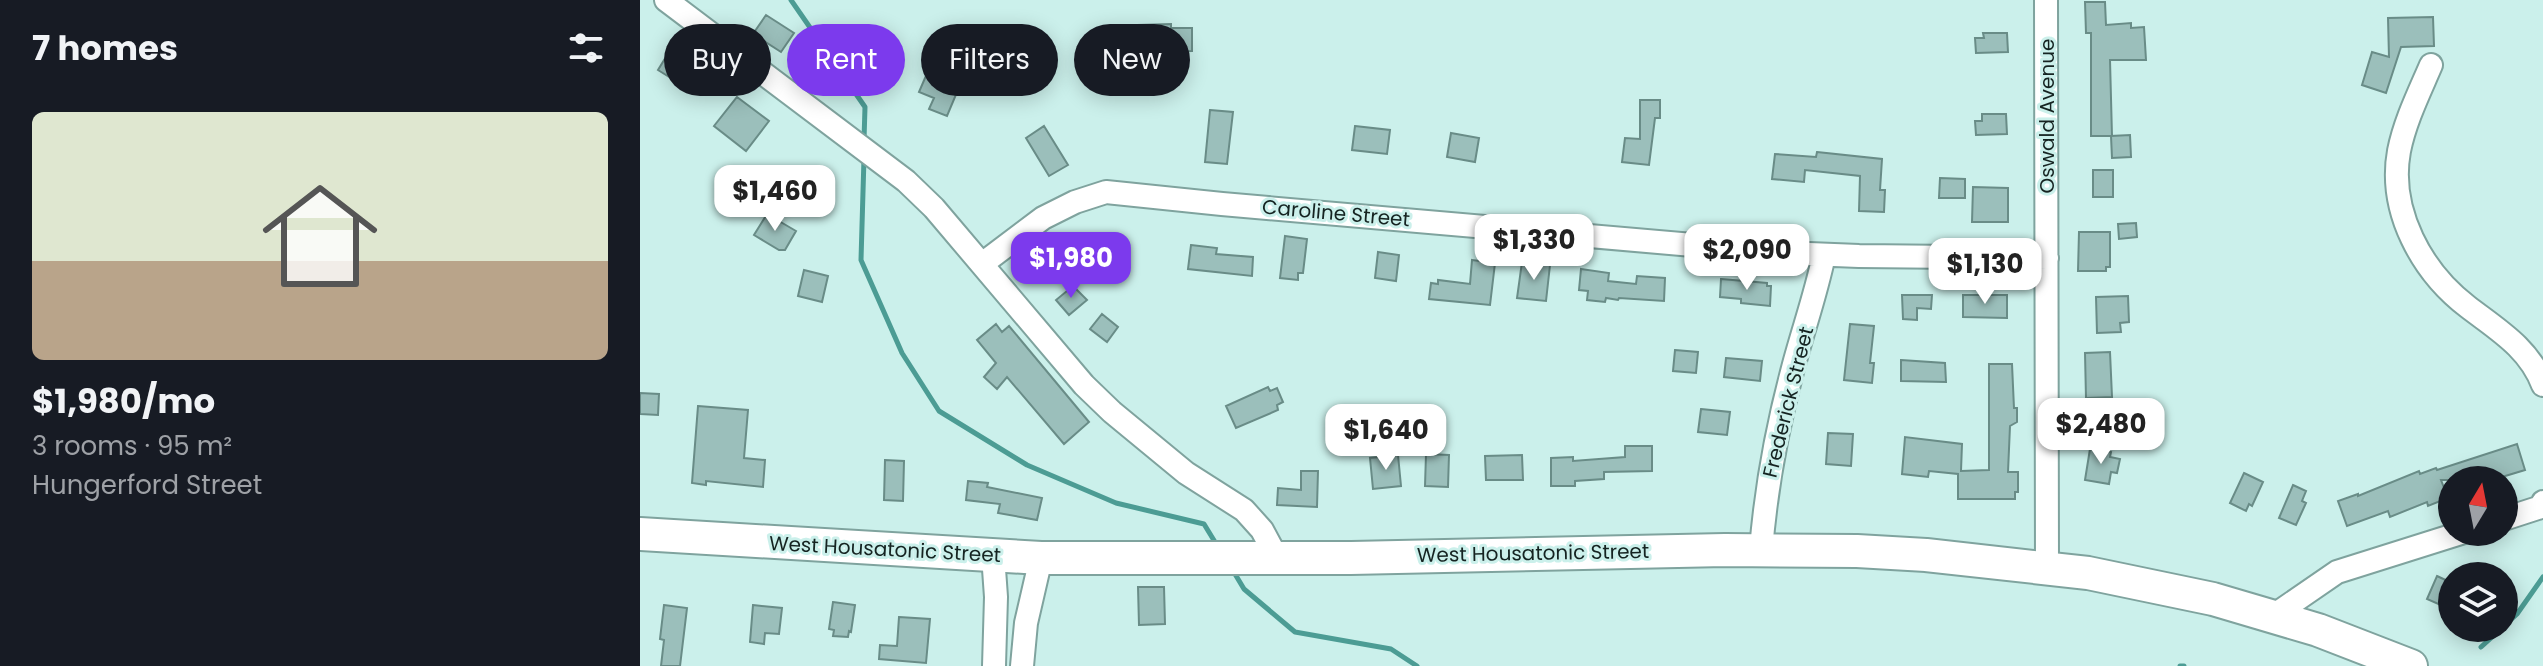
<!DOCTYPE html>
<meta charset="utf-8">
<style>
:root{--surface:#171b24;--page:#20242c;--text:#f1f3f6;--muted:#9ea1a6;--line:#363941;--accent:#7c3aed}
body{margin:0;font-family:Poppins,sans-serif;background:var(--page);color:var(--text);height:100vh;display:flex;flex-direction:column;font-size:30px;white-space:nowrap}
*{box-sizing:border-box;margin:0}
p{font-size:26px;color:var(--muted)}
.icon{flex:none;width:44px;height:44px;fill:none;stroke:currentColor;stroke-width:2;stroke-linecap:round;stroke-linejoin:round}
.map{position:relative;flex:1;overflow:hidden}
.panel{display:flex;flex-direction:column;background:var(--surface);width:640px}
.panel>*{flex:none}
.banner{position:absolute;left:24px;top:24px;width:760px;height:72px;display:flex;gap:16px}
.needle{width:52px;rotate:10deg}
.tools{position:absolute;left:1798px;top:466px;display:grid;gap:16px}
.tools a{display:grid;place-items:center;width:80px;height:80px;border-radius:50%;background:var(--surface);box-shadow:0 4px 20px #0003;font-size:40px}
.price{position:absolute;translate:-50% -68px;padding:0 18px;border-radius:16px;background:#fff;color:#222;font-size:26px;line-height:52px;filter:drop-shadow(0 2px 4px #0008)}
.price::after{content:'';position:absolute;left:50%;top:48px;width:24px;height:18px;margin-left:-12px;background:inherit;clip-path:polygon(0 0,100% 0,50% 100%)}
.price.active{background:var(--accent);color:#fff}
ul{padding:0;list-style:none}
li{display:grid;align-content:center;gap:16px;height:424px;padding:0 32px}
li+li{border-top:2px solid var(--line)}
li span{display:grid;place-items:center;height:248px;border-radius:12px;color:#555}
li>.icon{margin-inline-start:auto}
span .icon{width:144px;height:144px;fill:#fffc;stroke-width:1}
li b{font-size:34px}
h2{display:flex;justify-content:space-between;align-items:center;height:96px;padding:0 32px;font-size:34px}
.tag{padding:0 28px;border-radius:36px;background:var(--surface);box-shadow:0 4px 20px #0003;font-size:28px;line-height:72px}
.tag.active{background:var(--accent);color:#fff}
main{display:flex;flex:1;min-height:0}
.map>svg:first-child{display:block}
</style>
<main>
<section class="panel">
<h2>7 homes<svg class="icon" aria-label="filters" viewBox="0 0 24 24"><path d="M4 7h16M4 17h16"/><circle cx="9" cy="7" r="2"/><circle cx="15" cy="17" r="2"/></svg></h2>
<ul>
<li><span style="background:linear-gradient(#dfe7d0 60%,#b9a48a 0)"><svg class="icon" aria-label="home" viewBox="0 0 24 24"><path d="M3 11l9-7 9 7M6 9v11h12V9"/></svg></span><div><b>$1,980/mo</b><p>3 rooms · 95 m²</p><p>Hungerford Street</p></div></li>
</ul>
</section>
<div class="map">
<svg width="1903" height="666" viewBox="0 0 1903 666">
<rect width="100%" height="100%" fill="#cbf0eb"/>
<g fill="none" stroke-linecap="round" stroke-linejoin="round">
<path stroke="#4c9c94" stroke-width="5" d="M 151,0 L 225,107 L 224,140
M 224,158 L 221,260 L 262,353 L 299,411 L 387,465 L 476,503 L 564,524 L 578,547
M 592,569 L 604,589 L 655,632 L 751,649 L 777,666
M 1864,626 L 1877,614 L 1903,577
M 1841,647 L 1862,628
M 1540,666 L 1544,666"/>
</g>
<path fill="#9bbfbb" stroke="#698c87" stroke-width="2" d="M 1445,2 L 1465,2 L 1466,25 L 1491,23 L 1491,28 L 1504,27 L 1506,60 L 1470,60 L 1472,136 L 1451,136 L 1451,33 L 1446,33 Z
M 126,15 L 154,33 L 141,52 L 113,34 Z
M 1793,17 L 1794,46 L 1761,47 L 1746,93 L 1722,85 L 1732,52 L 1749,57 L 1748,18 Z
M 531,24 L 531,28 L 552,28 L 552,51 L 498,52 L 498,25 Z
M 361,28 L 376,47 L 359,59 L 345,40 Z
M 1343,33 L 1367,33 L 1368,52 L 1336,53 L 1335,38 L 1344,38 Z
M 32,47 L 49,57 L 34,80 L 18,70 Z
M 288,71 L 320,85 L 307,116 L 289,109 L 294,98 L 279,92 Z
M 97,97 L 129,121 L 106,151 L 74,126 Z
M 1000,100 L 1020,100 L 1020,118 L 1015,118 L 1009,165 L 982,162 L 985,138 L 1000,139 Z
M 570,110 L 593,112 L 587,164 L 565,162 Z
M 1342,114 L 1366,114 L 1367,134 L 1336,135 L 1335,121 L 1342,121 Z
M 404,126 L 428,165 L 409,176 L 386,138 Z
M 715,126 L 750,130 L 747,154 L 712,150 Z
M 811,133 L 839,138 L 835,162 L 807,157 Z
M 1490,135 L 1491,157 L 1472,158 L 1471,136 Z
M 1177,152 L 1242,159 L 1240,190 L 1245,190 L 1244,212 L 1219,211 L 1220,176 L 1165,170 L 1164,182 L 1132,179 L 1135,154 L 1176,157 Z
M 1453,170 L 1473,170 L 1473,197 L 1453,197 Z
M 1300,178 L 1325,179 L 1325,198 L 1299,198 Z
M 1333,187 L 1368,188 L 1368,222 L 1332,222 Z
M 127,214 L 156,231 L 145,250 L 139,250 L 114,235 Z
M 1496,223 L 1497,237 L 1479,239 L 1478,224 Z
M 1439,232 L 1470,232 L 1470,267 L 1466,267 L 1466,271 L 1438,271 Z
M 645,236 L 667,239 L 663,273 L 658,273 L 658,280 L 640,278 Z
M 551,245 L 577,248 L 576,254 L 613,257 L 612,276 L 548,269 Z
M 402,247 L 412,258 L 393,276 L 383,264 Z
M 738,252 L 759,255 L 756,281 L 735,278 Z
M 832,260 L 855,263 L 850,305 L 789,299 L 791,283 L 798,284 L 798,280 L 830,284 Z
M 882,262 L 910,265 L 906,301 L 877,298 Z
M 941,269 L 969,273 L 968,281 L 996,284 L 997,276 L 1025,278 L 1024,301 L 979,298 L 978,300 L 966,298 L 965,302 L 947,300 L 948,291 L 939,290 Z
M 164,270 L 188,276 L 182,302 L 158,296 Z
M 1081,279 L 1127,283 L 1127,286 L 1131,286 L 1130,306 L 1101,303 L 1101,299 L 1080,297 Z
M 433,286 L 447,300 L 429,315 L 416,300 Z
M 1262,295 L 1292,295 L 1291,309 L 1277,308 L 1277,320 L 1263,319 Z
M 1323,295 L 1367,295 L 1367,318 L 1323,317 Z
M 1488,296 L 1489,322 L 1480,323 L 1481,332 L 1457,333 L 1456,297 Z
M 462,314 L 478,327 L 467,342 L 450,329 Z
M 356,324 L 362,332 L 369,326 L 449,422 L 424,444 L 367,377 L 357,389 L 344,377 L 356,363 L 337,340 Z
M 1210,324 L 1234,326 L 1230,363 L 1234,363 L 1232,383 L 1204,380 Z
M 1035,350 L 1058,352 L 1056,373 L 1033,371 Z
M 1470,352 L 1472,397 L 1446,398 L 1445,353 Z
M 1086,358 L 1122,361 L 1120,381 L 1084,377 Z
M 1261,360 L 1305,363 L 1306,382 L 1261,381 Z
M 1349,364 L 1372,364 L 1374,408 L 1377,408 L 1377,422 L 1370,426 L 1368,472 L 1378,472 L 1378,492 L 1375,492 L 1375,499 L 1318,499 L 1318,474 L 1289,471 L 1288,477 L 1262,474 L 1265,437 L 1322,444 L 1321,471 L 1349,470 Z
M 628,387 L 630,391 L 637,388 L 643,402 L 637,405 L 638,410 L 596,428 L 586,406 Z
M 0,393 L 19,394 L 18,415 L 0,414 Z
M 58,406 L 108,410 L 104,458 L 125,460 L 123,487 L 66,481 L 66,485 L 52,483 Z
M 1061,409 L 1090,412 L 1087,435 L 1058,432 Z
M 1188,433 L 1213,434 L 1211,466 L 1186,464 Z
M 1877,444 L 1885,470 L 1852,480 L 1801,480 L 1808,498 L 1788,506 L 1787,502 L 1750,517 L 1748,511 L 1707,526 L 1698,501 L 1718,494 L 1718,496 L 1779,471 L 1780,474 L 1796,468 L 1797,470 Z
M 985,446 L 1012,446 L 1012,471 L 964,472 L 964,479 L 935,481 L 935,486 L 911,486 L 911,458 L 933,457 L 933,461 L 985,457 Z
M 1450,449 L 1471,452 L 1470,457 L 1480,459 L 1477,473 L 1471,472 L 1469,484 L 1445,480 Z
M 786,454 L 809,455 L 808,487 L 785,486 Z
M 758,455 L 761,486 L 733,489 L 730,458 Z
M 882,455 L 883,480 L 846,480 L 845,456 Z
M 245,460 L 264,461 L 263,501 L 244,500 Z
M 661,471 L 678,471 L 677,507 L 637,505 L 638,488 L 661,490 Z
M 1604,473 L 1623,482 L 1612,506 L 1609,504 L 1606,511 L 1590,503 Z
M 328,481 L 348,483 L 347,487 L 402,498 L 397,520 L 358,513 L 360,504 L 326,500 Z
M 1653,485 L 1666,491 L 1662,501 L 1666,503 L 1656,525 L 1639,518 Z
M 1797,576 L 1812,583 L 1812,610 L 1787,599 Z
M 498,587 L 524,587 L 525,624 L 499,625 Z
M 193,602 L 215,605 L 211,632 L 209,631 L 208,637 L 193,636 L 194,630 L 189,629 Z
M 24,605 L 47,608 L 40,666 L 21,666 L 24,640 L 20,639 Z
M 113,605 L 142,608 L 139,634 L 125,633 L 124,644 L 110,642 Z
M 259,617 L 290,619 L 286,663 L 239,659 L 240,645 L 257,646 Z"/>
<g fill="none" stroke-linecap="round" stroke-linejoin="round">
<defs>
<path id="minor" d="M 26,0 L 266,181 L 294,208 L 444,385 L 472,412 L 546,473 L 604,510 L 622,530 L 637,558
M 1406,0 L 1407,567
M 1791,65 C 1779,93 1765,121 1759,151 C 1748,211 1782,272 1828,307 C 1858,330 1889,348 1903,385
M 342,264 L 403,218 L 435,202 L 466,192 L 582,204 L 1144,253 L 1219,256 L 1407,258
M 1864,519 L 1901,507 L 1903,502
M 1121,550 C 1126,488 1137,428 1153,368 C 1163,330 1176,294 1184,255
M 353,555 L 356,597 L 354,666
M 1633,616 L 1697,572 L 1824,532
M 382,666 L 386,623 L 401,558"/>
<path id="highway" d="M 0,534 L 401,558 L 711,558 L 1085,550 L 1217,551 L 1286,555 L 1448,573 L 1573,599 L 1678,630 L 1771,666"/>
</defs>
<use href="#minor" stroke="#7fa39e" stroke-width="26"/>
<use href="#highway" stroke="#7fa39e" stroke-width="36"/>
<use href="#minor" stroke="#fff" stroke-width="22"/>
<use href="#highway" stroke="#fff" stroke-width="32"/>
</g>
<g text-anchor="middle" stroke-width="6" stroke-linejoin="round" paint-order="stroke">
<g font-size="20" fill="#152321" stroke="#cbf0eb">
<text transform="translate(1407 116) rotate(-90)" y="7">Oswald Avenue</text>
<text transform="translate(696 213) rotate(5)" y="7">Caroline Street</text>
<text transform="translate(1148 402) rotate(-76)" y="7">Frederick Street</text>
<text transform="translate(245 549) rotate(3)" y="7">West Housatonic Street</text>
<text transform="translate(893 553) rotate(-1)" y="7">West Housatonic Street</text>
</g>
</g>
</svg>
<div class="tools">
<a><svg class="needle" viewBox="-14 -14 28 28"><path d="M0-13l5 13h-10z" fill="#e53935"/><path d="M0 13l5-13h-10z" fill="#9ea1a6"/></svg></a>
<a><svg class="icon" aria-label="layers" viewBox="0 0 24 24"><path d="M12 4l9 5-9 5-9-5zM3 14l9 5 9-5"/></svg></a>
</div>
<b class="price" style="left:135px;top:233px">$1,460</b>
<b class="price" style="left:894px;top:282px">$1,330</b>
<b class="price" style="left:1107px;top:292px">$2,090</b>
<b class="price active" style="left:431px;top:300px">$1,980</b>
<b class="price" style="left:1345px;top:306px">$1,130</b>
<b class="price" style="left:1461px;top:466px">$2,480</b>
<b class="price" style="left:746px;top:472px">$1,640</b>
<div class="banner">
<a class="tag">Buy</a>
<a class="tag active">Rent</a>
<a class="tag">Filters</a>
<a class="tag">New</a>
</div>
</div>
</main>
